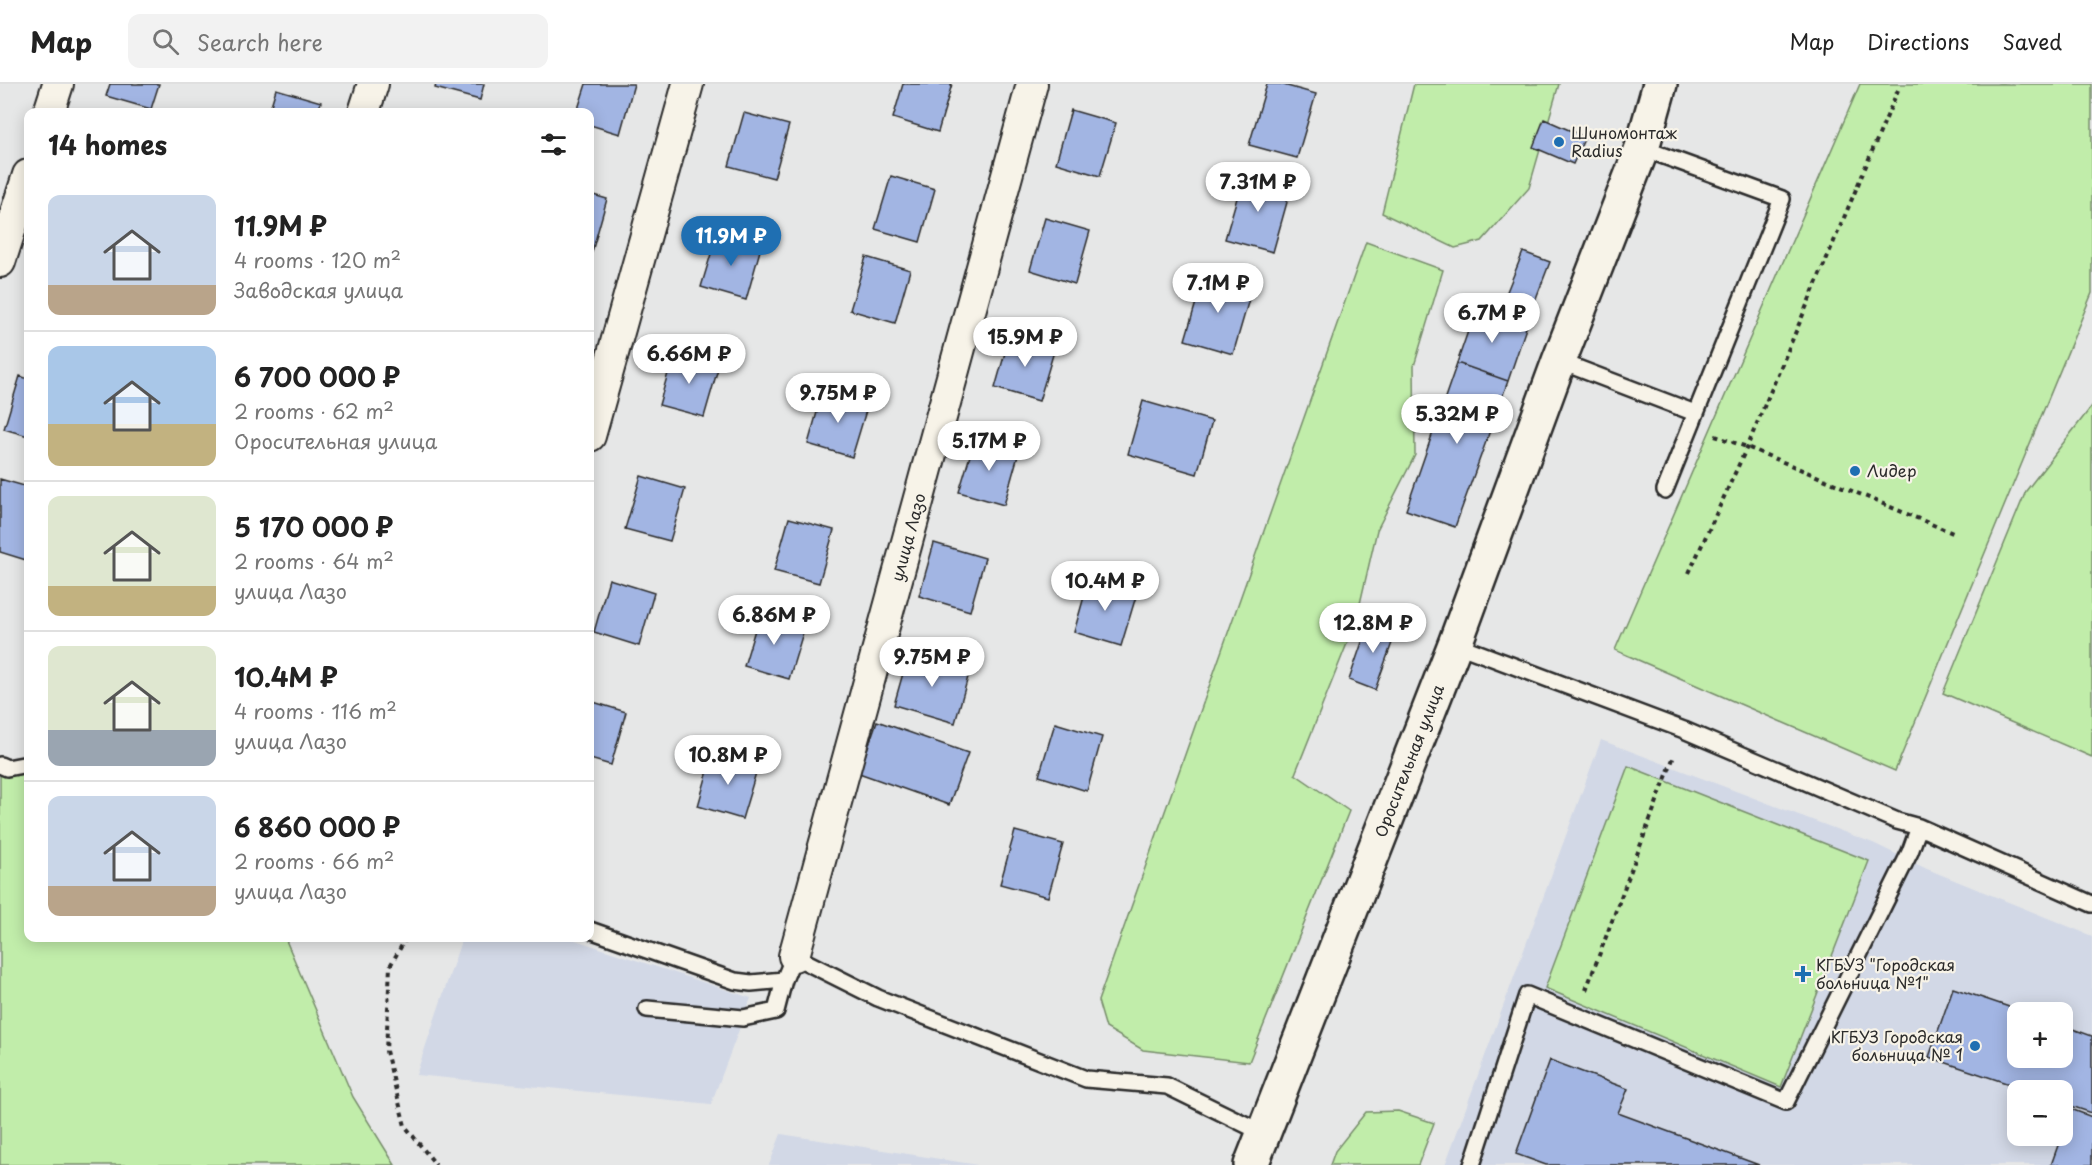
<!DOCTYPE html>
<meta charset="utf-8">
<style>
:root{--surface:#fff;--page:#f2f2f2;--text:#222;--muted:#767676;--line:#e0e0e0;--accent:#1f6fb2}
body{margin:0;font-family:"Playpen Sans",sans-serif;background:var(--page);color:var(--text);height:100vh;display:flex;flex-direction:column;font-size:22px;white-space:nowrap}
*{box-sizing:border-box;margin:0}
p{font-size:20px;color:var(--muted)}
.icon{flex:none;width:33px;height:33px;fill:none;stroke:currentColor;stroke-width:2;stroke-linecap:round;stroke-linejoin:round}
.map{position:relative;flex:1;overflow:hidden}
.side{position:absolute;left:24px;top:24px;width:570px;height:834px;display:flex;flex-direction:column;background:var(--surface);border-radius:12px;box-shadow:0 3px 15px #0003}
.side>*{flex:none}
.buttons{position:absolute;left:2007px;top:918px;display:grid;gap:12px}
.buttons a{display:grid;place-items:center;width:66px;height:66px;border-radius:12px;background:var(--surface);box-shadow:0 3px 15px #0003;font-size:30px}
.price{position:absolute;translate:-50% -51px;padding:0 14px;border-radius:21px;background:#fff;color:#222;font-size:20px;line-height:39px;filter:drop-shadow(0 2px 3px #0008)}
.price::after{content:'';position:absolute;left:50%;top:36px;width:18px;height:14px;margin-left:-9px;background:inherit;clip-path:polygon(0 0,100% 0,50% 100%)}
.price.current{background:var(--accent);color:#fff}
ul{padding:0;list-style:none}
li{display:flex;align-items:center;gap:18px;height:150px;padding:0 24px}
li+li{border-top:2px solid var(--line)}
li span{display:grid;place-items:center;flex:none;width:168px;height:120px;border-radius:12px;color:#555}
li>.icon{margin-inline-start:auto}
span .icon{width:72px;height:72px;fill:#fffc;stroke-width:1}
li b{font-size:26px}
h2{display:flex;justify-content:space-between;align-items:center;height:72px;padding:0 24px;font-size:26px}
header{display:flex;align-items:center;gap:36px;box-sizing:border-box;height:84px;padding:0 30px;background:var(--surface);border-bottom:2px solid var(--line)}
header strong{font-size:28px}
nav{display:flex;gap:33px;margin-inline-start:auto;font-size:21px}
.search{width:420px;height:54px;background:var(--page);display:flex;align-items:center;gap:15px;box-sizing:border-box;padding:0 21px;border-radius:12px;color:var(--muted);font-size:22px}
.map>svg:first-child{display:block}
</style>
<header>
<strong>Map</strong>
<div class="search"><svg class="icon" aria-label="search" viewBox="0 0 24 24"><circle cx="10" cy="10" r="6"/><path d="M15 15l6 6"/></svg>Search here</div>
<nav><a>Map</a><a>Directions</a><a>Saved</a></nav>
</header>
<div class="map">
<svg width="2092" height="1081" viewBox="0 0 2092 1081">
<rect width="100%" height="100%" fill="#e6e7e7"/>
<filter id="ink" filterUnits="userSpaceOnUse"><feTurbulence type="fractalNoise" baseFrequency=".0167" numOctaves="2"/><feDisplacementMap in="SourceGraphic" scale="12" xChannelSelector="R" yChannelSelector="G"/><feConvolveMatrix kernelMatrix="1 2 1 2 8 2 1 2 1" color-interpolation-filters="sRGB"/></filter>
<g filter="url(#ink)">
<path fill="#d2d8e6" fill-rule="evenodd" d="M 1601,656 L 1873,759 L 1927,785 L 2092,852 L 2092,1081 L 1445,1081 ZM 2018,928 L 2062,928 L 2062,974 L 2018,974 ZM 2018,1006 L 2062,1006 L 2062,1052 L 2018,1052 Z
M 462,854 L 569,854 L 751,914 L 711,1020 L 416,991 Z
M 781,1050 L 978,1081 L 769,1081 Z"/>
<path fill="#c1edaa" stroke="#768c6a" stroke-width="1.5" d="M 1414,0 L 1559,0 L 1529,104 L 1482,157 L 1455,164 L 1382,129 Z
M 1860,0 L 2092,0 L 2092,209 L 1895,687 L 1615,566 Z
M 1366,158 L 1443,186 L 1414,282 L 1415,371 L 1377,446 L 1356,537 L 1295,690 L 1349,727 L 1249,978 L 1143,966 L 1106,944 L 1098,917 Z
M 2092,322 L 2092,673 L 1943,609 L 2026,407 Z
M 0,674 L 28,685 L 28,854 L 285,854 L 353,1013 L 395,1081 L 0,1081 Z
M 1628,682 L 1869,777 L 1781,1003 L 1545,904 Z
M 1398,1027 L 1434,1039 L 1418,1081 L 1330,1081 L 1335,1067 L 1366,1028 Z"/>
<path fill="#a2b5e3" stroke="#2b2b2b" stroke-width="1.5" d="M 110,0 L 159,0 L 151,25 L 106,12 Z
M 436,0 L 484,0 L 480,16 L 435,4 Z
M 586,0 L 634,0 L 620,50 L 590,41 L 590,28 L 577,28 Z
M 903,0 L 952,0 L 938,48 L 893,34 Z
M 1267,0 L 1280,0 L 1316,10 L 1297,74 L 1249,61 Z
M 276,5 L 321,18 L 318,28 L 269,28 Z
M 1071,26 L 1116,39 L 1100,92 L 1056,79 Z
M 744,29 L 789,41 L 774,94 L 729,82 Z
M 1544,35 L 1585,53 L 1573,80 L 1533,63 Z
M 1244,90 L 1291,104 L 1273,168 L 1225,155 Z
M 891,92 L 935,105 L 920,158 L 875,145 Z
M 590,110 L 607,115 L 592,168 L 590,167 Z
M 1045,134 L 1090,147 L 1075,200 L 1030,186 Z
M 717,150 L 761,163 L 746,216 L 701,203 Z
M 1523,168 L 1550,178 L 1533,222 L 1506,210 Z
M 866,173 L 910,186 L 895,239 L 850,226 Z
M 1204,191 L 1252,205 L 1233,270 L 1185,256 Z
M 1476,224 L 1527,241 L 1508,297 L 1457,279 Z
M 1010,251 L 1055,264 L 1039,317 L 995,304 Z
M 674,268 L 719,281 L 704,333 L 659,321 Z
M 1457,279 L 1508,297 L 1455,443 L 1406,426 Z
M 20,292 L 28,295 L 28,352 L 4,345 Z
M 823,307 L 868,320 L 852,373 L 808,360 Z
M 1143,317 L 1212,337 L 1197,390 L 1128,370 Z
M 975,355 L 1019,368 L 1004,421 L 959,408 Z
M 641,392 L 685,405 L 670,457 L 625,445 Z
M 0,395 L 28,403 L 28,466 L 26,476 L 0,468 Z
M 789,434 L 834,446 L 819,499 L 774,487 Z
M 934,459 L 985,474 L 970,527 L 919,512 Z
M 609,495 L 654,509 L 639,562 L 594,548 Z
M 1089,495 L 1137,509 L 1121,562 L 1074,548 Z
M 760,529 L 805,542 L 789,595 L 744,582 Z
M 1370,535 L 1397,545 L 1375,606 L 1349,596 Z
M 909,568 L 970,586 L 955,639 L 894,621 Z
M 590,617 L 626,628 L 611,681 L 590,675 Z
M 877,637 L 968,669 L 949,721 L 859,689 Z
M 1055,639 L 1102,653 L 1087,707 L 1039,692 Z
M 713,669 L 758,682 L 742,735 L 698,722 Z
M 1015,747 L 1063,760 L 1048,813 L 1000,800 Z
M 1953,904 L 2024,928 L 2018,928 L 2018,974 L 2062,974 L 2062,941 L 2092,952 L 2092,1029 L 2062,1019 L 2062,1006 L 2027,1006 L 1929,973 Z
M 1550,976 L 1628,1005 L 1618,1029 L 1759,1081 L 1546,1081 L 1516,1070 Z
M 2071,1025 L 2092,1033 L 2092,1081 L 2051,1081 Z"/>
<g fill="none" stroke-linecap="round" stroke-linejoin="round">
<defs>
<path id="service" d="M 1642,64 L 1782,115 L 1665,406
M 1559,277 L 1695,329
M 1455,560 L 1684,646 L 1897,737 L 1919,743 L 2092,820
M 0,681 L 7,684 L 28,680
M 590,846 L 735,897 L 751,899 L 784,896 L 794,872 L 878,914 L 1086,995 L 1167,1002 L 1263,1049
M 647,925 L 743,934 L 776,927 L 784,896
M 1472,1081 L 1527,911 L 1786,1018 L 1910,768 L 1919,743"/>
<g id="minor">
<path d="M 49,28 L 58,0"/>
<path d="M 364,28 L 373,0"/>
<path d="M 0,178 L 28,91"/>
<path d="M 590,352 L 688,0"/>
<path id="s1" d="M 794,872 L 1032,0"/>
</g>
<g id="secondary">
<path id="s2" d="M 1251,1081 L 1455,560 L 1559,277 L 1642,64 L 1660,0"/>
</g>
</defs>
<use href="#service" stroke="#2b2b2b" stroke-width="20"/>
<use href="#minor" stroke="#2b2b2b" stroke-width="34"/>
<use href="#secondary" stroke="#2b2b2b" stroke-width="38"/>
<path stroke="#2b2b2b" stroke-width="4" stroke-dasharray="4.5 4.5" stroke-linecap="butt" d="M 1715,352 L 1747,363 L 1955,450
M 1689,489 L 1747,363 L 1898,6
M 406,854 L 390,882 L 386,967 L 405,1042 L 436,1081
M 1586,906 L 1674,672"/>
<use href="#service" stroke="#f7f3e8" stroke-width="15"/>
<use href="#minor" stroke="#f7f3e8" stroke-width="30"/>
<use href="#secondary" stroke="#f7f3e8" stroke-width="33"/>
</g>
</g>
<g fill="#1f6fb2" stroke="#f7f3e8" stroke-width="2">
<circle cx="1559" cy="58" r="6"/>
<circle cx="1855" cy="387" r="6"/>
<path d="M1800 881h6v6h6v6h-6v6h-6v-6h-6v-6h6z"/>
<circle cx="1975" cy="962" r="6"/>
</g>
<g text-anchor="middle" stroke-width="4.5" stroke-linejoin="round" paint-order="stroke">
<g font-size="16" fill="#2b2b2b" stroke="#f7f3e8" text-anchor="start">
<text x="1571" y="55">Шиномонтаж<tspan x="1571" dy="18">Radius</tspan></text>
<text x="1867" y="393">Лидер</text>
<text x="1816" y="887">КГБУЗ "Городская<tspan x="1816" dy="18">больница №1"</tspan></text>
<text x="1963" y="959" text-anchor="end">КГБУЗ Городская<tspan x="1963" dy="18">больница № 1</tspan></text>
</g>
<g font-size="16" fill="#2b2b2b" stroke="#f7f3e8">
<text dy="6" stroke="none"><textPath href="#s1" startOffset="434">улица Лазо</textPath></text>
<text dy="6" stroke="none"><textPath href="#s2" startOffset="434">Оросительная улица</textPath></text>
</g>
</g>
</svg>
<div class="buttons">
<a>+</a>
<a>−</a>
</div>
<b class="price" style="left:1258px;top:129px">7.31M ₽</b>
<b class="price current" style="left:731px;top:183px">11.9M ₽</b>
<b class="price" style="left:1218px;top:230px">7.1M ₽</b>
<b class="price" style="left:1492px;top:260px">6.7M ₽</b>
<b class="price" style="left:1025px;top:284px">15.9M ₽</b>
<b class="price" style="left:689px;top:301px">6.66M ₽</b>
<b class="price" style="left:838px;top:340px">9.75M ₽</b>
<b class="price" style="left:1457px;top:361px">5.32M ₽</b>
<b class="price" style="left:989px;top:388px">5.17M ₽</b>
<b class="price" style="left:1105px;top:528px">10.4M ₽</b>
<b class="price" style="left:774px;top:562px">6.86M ₽</b>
<b class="price" style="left:1373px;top:570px">12.8M ₽</b>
<b class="price" style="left:932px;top:604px">9.75M ₽</b>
<b class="price" style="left:728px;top:702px">10.8M ₽</b>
<section class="side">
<h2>14 homes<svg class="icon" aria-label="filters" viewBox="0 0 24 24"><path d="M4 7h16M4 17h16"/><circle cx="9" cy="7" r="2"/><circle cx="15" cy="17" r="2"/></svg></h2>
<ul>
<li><span style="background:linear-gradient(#c9d6e8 75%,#b9a48a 0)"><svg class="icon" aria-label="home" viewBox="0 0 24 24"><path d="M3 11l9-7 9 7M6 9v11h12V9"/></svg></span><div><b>11.9M ₽</b><p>4 rooms · 120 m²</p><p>Заводская улица</p></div></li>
<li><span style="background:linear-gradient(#a9c7e8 65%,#c2b280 0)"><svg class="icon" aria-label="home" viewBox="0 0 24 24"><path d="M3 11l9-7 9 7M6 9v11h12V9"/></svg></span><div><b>6 700 000 ₽</b><p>2 rooms · 62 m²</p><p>Оросительная улица</p></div></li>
<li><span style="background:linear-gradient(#dfe7d0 75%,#c2b280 0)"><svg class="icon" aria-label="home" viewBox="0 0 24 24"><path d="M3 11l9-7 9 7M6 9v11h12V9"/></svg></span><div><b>5 170 000 ₽</b><p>2 rooms · 64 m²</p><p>улица Лазо</p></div></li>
<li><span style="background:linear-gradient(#dfe7d0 70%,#9aa5b1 0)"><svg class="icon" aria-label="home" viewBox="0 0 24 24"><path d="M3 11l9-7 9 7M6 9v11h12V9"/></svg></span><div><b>10.4M ₽</b><p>4 rooms · 116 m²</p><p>улица Лазо</p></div></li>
<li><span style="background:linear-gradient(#c9d6e8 75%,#b9a48a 0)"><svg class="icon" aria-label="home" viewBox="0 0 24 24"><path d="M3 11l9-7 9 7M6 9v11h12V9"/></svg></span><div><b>6 860 000 ₽</b><p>2 rooms · 66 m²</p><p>улица Лазо</p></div></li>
</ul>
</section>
</div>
